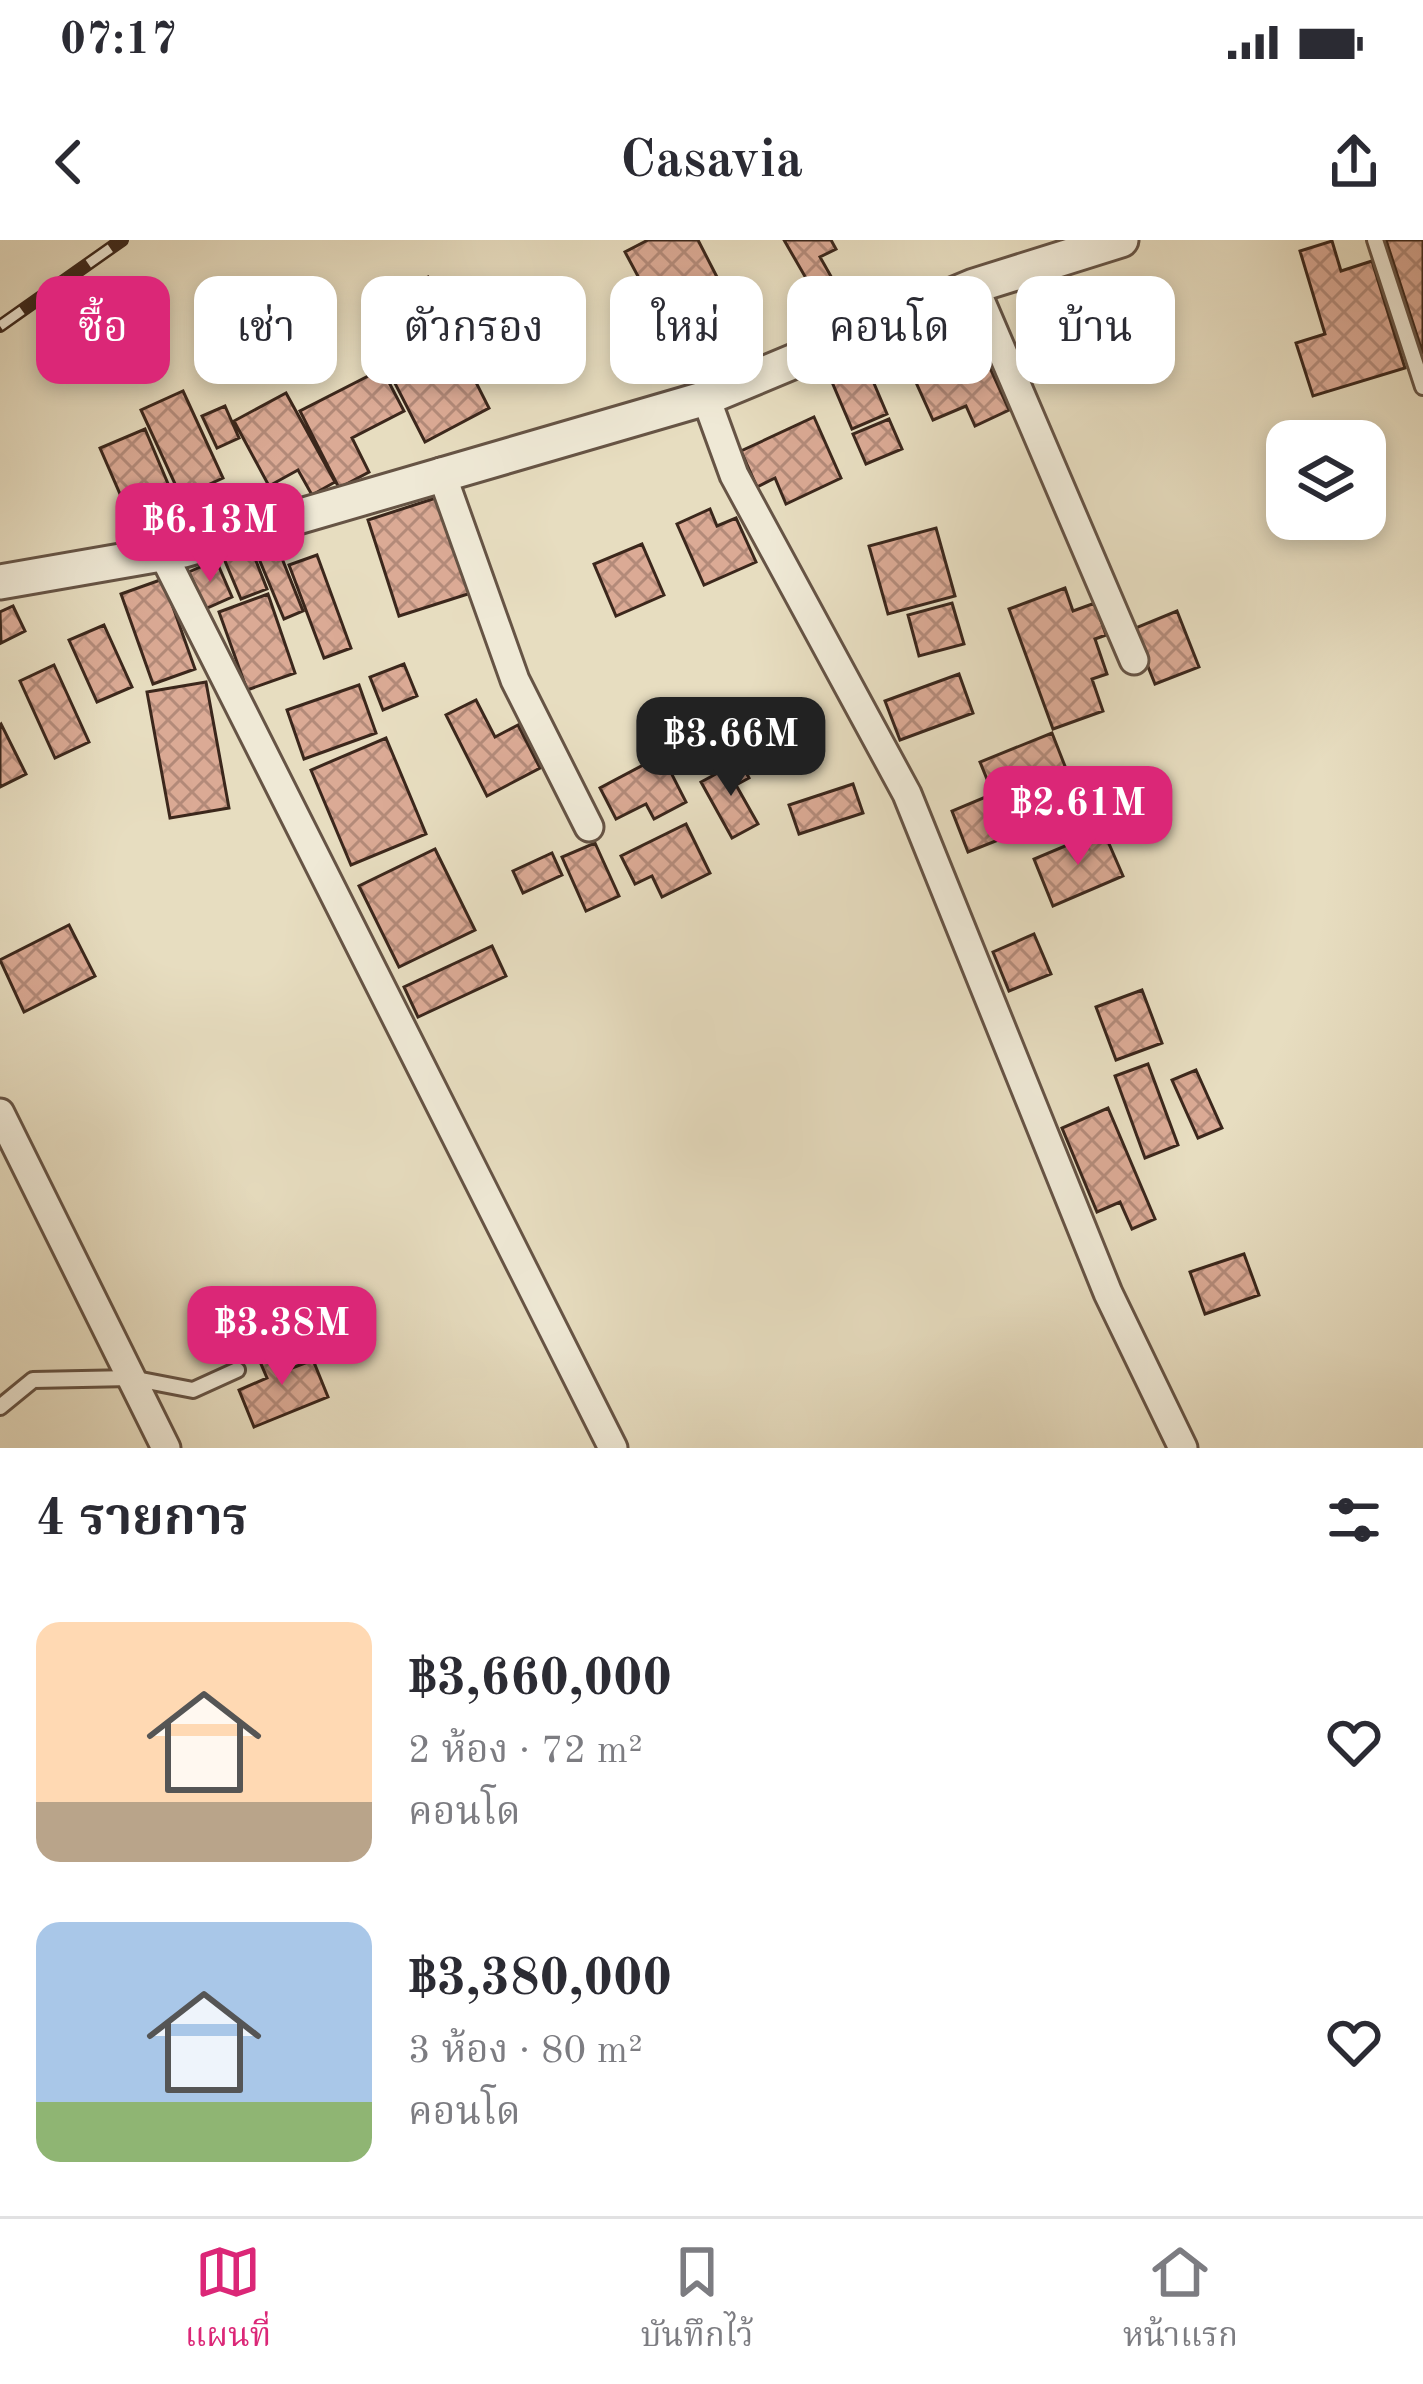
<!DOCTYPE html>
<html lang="th">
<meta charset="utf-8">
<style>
:root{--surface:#fff;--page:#f7f7f7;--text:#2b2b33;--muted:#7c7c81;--line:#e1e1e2;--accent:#db2777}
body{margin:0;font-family:"Old Standard TT","Noto Serif Thai",serif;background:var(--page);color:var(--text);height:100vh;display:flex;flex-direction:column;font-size:45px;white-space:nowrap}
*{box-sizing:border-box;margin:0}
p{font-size:39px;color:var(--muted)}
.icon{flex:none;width:66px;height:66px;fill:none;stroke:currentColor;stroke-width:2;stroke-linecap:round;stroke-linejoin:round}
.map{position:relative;height:1208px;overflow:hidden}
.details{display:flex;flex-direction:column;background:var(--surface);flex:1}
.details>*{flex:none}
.guide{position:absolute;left:36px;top:36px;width:1353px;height:108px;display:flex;gap:24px}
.fabs{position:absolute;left:1266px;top:180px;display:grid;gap:24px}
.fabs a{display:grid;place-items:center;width:120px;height:120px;border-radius:24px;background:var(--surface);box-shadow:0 6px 18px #0003;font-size:60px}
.price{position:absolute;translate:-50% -102px;padding:0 27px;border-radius:24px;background:var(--accent);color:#fff;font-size:39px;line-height:78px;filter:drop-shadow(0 3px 6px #0008)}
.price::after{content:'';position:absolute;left:50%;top:72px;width:36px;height:27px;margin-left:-18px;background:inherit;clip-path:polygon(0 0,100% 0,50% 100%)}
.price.selected{background:#222;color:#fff}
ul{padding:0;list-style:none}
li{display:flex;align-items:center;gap:36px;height:300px;padding:0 36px}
li span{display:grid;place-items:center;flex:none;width:336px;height:240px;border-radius:24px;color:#555}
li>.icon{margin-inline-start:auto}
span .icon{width:144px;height:144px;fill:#fffc;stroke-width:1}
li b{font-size:51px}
h2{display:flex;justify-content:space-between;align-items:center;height:144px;padding:0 36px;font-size:51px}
.chip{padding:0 42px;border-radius:24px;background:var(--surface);box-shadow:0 6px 18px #0003;font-size:42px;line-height:108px}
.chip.selected{background:var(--accent);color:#fff}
.status{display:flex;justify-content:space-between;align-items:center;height:84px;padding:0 60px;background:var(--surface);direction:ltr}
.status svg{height:33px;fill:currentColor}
header{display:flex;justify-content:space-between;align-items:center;height:156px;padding:0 36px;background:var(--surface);font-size:54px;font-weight:800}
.tab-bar{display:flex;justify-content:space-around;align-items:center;height:168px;border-top:3px solid var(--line);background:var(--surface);font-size:33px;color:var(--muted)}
.tab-bar a{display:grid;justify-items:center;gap:6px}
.tab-bar .selected{color:var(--accent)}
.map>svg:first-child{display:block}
</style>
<div class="status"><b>07:17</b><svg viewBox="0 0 49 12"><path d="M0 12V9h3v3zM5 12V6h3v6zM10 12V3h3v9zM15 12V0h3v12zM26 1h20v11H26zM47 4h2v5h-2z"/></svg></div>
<header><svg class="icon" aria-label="back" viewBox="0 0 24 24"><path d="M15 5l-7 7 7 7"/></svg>Casavia<svg class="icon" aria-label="share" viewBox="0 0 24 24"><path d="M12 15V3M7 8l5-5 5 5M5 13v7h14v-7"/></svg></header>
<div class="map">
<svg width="1423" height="1208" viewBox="0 0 1423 1208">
<defs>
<pattern id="building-cross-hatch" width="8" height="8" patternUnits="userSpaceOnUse" patternTransform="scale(3)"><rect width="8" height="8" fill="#dbaa95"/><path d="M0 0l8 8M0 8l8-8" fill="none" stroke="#b38a79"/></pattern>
</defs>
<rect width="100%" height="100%" fill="#e7ddc0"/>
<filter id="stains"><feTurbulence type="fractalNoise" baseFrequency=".00167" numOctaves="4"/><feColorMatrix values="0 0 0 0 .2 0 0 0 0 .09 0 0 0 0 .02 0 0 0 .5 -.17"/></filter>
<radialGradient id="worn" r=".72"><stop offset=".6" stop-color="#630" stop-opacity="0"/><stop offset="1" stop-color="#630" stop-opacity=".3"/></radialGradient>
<path fill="url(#building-cross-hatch)" stroke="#3b271c" stroke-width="3" d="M 648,0 L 698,0 L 719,41 L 697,53 L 703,66 L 683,77 L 673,59 L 655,68 L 625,12 Z
M 784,0 L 831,0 L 836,9 L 820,17 L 837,47 L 818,59 Z
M 1386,0 L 1423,0 L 1423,114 Z
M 1332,1 L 1341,31 L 1372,21 L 1405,128 L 1313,156 L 1296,103 L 1325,94 L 1300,11 Z
M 428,37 L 445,67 L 401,91 L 384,60 Z
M 966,75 L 1009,170 L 975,186 L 966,166 L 933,180 L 914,138 L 947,123 L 932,90 Z
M 448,87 L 489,168 L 425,202 L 383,120 Z
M 867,127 L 887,174 L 852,189 L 832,142 Z
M 382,129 L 404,171 L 352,198 L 369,232 L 339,248 L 300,171 Z
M 183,151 L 223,238 L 181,257 L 141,170 Z
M 286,153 L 335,242 L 312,255 L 298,230 L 269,246 L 234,181 Z
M 225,166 L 239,198 L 217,208 L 202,176 Z
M 814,177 L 841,238 L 786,264 L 775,238 L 757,247 L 741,211 Z
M 889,179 L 902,209 L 866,224 L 853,194 Z
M 145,189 L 174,258 L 130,277 L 100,208 Z
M 439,257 L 471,353 L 399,376 L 368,280 Z
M 710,269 L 717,286 L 736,278 L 756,322 L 704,345 L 677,284 Z
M 936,288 L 955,356 L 888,374 L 869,306 Z
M 249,303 L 267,349 L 241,359 L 222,314 Z
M 642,304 L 664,355 L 616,376 L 594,324 Z
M 277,306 L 303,371 L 284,379 L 257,314 Z
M 317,315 L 351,408 L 324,418 L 289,325 Z
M 216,320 L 232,357 L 205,369 L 189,332 Z
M 163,339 L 195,429 L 153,444 L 121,354 Z
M 1065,348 L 1073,371 L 1095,363 L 1106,395 L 1095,399 L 1107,434 L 1092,439 L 1103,471 L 1053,489 L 1009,369 Z
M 268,354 L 295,433 L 247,450 L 219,372 Z
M 952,363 L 964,404 L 919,416 L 908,375 Z
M 13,366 L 25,391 L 1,403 L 0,372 Z
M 1177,371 L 1199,427 L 1155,444 L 1133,389 Z
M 104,385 L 132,447 L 97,462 L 69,400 Z
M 404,424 L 417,456 L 383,470 L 370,437 Z
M 54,425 L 89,502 L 55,518 L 20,441 Z
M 959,434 L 973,473 L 900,500 L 885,461 Z
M 206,442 L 229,568 L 170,578 L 147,452 Z
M 359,445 L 376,493 L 304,519 L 287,470 Z
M 476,460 L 495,497 L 518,485 L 540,528 L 487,556 L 446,475 Z
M 1,484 L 26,534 L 0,547 L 0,485 Z
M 1052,493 L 1081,567 L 968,612 L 952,571 L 993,554 L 980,522 Z
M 386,498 L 426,594 L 351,625 L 311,530 Z
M 662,515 L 686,562 L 654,579 L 646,564 L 616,579 L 600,548 Z
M 740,521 L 749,538 L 736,545 L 758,584 L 732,598 L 701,542 Z
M 853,544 L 863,573 L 799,594 L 789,565 Z
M 686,584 L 710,633 L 662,657 L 652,636 L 635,644 L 621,616 Z
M 1103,590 L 1123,636 L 1053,666 L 1034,619 Z
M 595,603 L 619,656 L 586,671 L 562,617 Z
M 435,609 L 475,690 L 399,727 L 359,646 Z
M 552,613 L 562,635 L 523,653 L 513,631 Z
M 69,685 L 95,736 L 24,772 L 0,720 Z
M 1034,694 L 1051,734 L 1009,751 L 993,712 Z
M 492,706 L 506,736 L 418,777 L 404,747 Z
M 1142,750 L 1162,803 L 1116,820 L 1096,767 Z
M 1148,824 L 1178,905 L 1145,918 L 1115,836 Z
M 1196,830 L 1222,888 L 1198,898 L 1172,840 Z
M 1108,868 L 1155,979 L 1132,989 L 1120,962 L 1097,972 L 1062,888 Z
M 1244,1014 L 1259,1055 L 1205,1074 L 1190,1032 Z
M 284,1107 L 292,1128 L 313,1120 L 328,1157 L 254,1187 L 239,1150 L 267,1138 L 258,1117 Z"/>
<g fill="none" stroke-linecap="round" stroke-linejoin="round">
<defs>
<path id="service" d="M 1375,0 L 1423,147
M 0,1167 L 33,1140 L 131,1138 L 193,1150 L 237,1130"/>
<path id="minor" d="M 974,46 L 1134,420
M 706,158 L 734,235 L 907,554 L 1108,1053 L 1183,1208
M 441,232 L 515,440 L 589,587
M 163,314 L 613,1208
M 0,873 L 166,1208"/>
<path id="tertiary" d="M 0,342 L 184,310 L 706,158 L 974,46 L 1121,0"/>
</defs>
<use href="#service" stroke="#665445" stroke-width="20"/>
<use href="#minor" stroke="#665445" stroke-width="33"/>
<use href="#tertiary" stroke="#665445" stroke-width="39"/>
<use href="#service" stroke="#efe9d6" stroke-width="14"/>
<use href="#minor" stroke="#efe9d6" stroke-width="27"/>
<use href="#tertiary" stroke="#efe9d6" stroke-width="33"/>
<defs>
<path id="rail" d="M 0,86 L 122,0"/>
</defs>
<use href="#rail" stroke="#3b271c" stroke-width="14"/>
<use href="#rail" stroke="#efe9d6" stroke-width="9" stroke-dasharray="27" stroke-linecap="butt"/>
</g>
<rect width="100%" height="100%" filter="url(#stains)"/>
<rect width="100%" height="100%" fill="url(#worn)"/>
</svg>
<div class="fabs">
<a><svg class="icon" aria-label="layers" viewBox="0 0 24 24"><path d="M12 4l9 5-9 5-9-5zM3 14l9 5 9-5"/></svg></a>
</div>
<b class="price" style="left:210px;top:345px">฿6.13M</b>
<b class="price selected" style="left:731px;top:559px">฿3.66M</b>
<b class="price" style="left:1078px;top:628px">฿2.61M</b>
<b class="price" style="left:282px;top:1148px">฿3.38M</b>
<div class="guide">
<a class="chip selected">ซื้อ</a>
<a class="chip">เช่า</a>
<a class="chip">ตัวกรอง</a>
<a class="chip">ใหม่</a>
<a class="chip">คอนโด</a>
<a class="chip">บ้าน</a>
</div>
</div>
<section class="details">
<h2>4 รายการ<svg class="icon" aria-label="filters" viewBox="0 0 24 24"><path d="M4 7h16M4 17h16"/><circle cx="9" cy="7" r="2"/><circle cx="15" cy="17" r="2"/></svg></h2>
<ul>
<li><span style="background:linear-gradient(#ffd9b3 75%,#b9a48a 0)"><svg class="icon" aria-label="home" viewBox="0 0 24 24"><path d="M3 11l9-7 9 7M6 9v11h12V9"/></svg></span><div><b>฿3,660,000</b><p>2 ห้อง · 72 m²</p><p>คอนโด</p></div><svg class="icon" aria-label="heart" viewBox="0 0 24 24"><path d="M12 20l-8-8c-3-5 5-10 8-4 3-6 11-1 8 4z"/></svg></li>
<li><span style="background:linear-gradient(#a9c7e8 75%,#8fb573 0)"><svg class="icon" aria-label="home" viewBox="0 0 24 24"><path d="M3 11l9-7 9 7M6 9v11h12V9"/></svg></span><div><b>฿3,380,000</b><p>3 ห้อง · 80 m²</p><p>คอนโด</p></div><svg class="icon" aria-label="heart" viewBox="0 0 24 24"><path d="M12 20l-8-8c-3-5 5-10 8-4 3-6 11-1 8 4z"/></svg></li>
</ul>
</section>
<nav class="tab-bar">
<a class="selected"><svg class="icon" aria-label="map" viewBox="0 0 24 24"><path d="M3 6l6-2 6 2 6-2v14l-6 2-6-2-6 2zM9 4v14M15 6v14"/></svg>แผนที่</a>
<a><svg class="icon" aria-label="saved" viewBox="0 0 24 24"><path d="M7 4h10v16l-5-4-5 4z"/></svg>บันทึกไว้</a>
<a><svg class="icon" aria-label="home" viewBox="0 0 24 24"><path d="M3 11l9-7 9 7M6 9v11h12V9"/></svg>หน้าแรก</a>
</nav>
